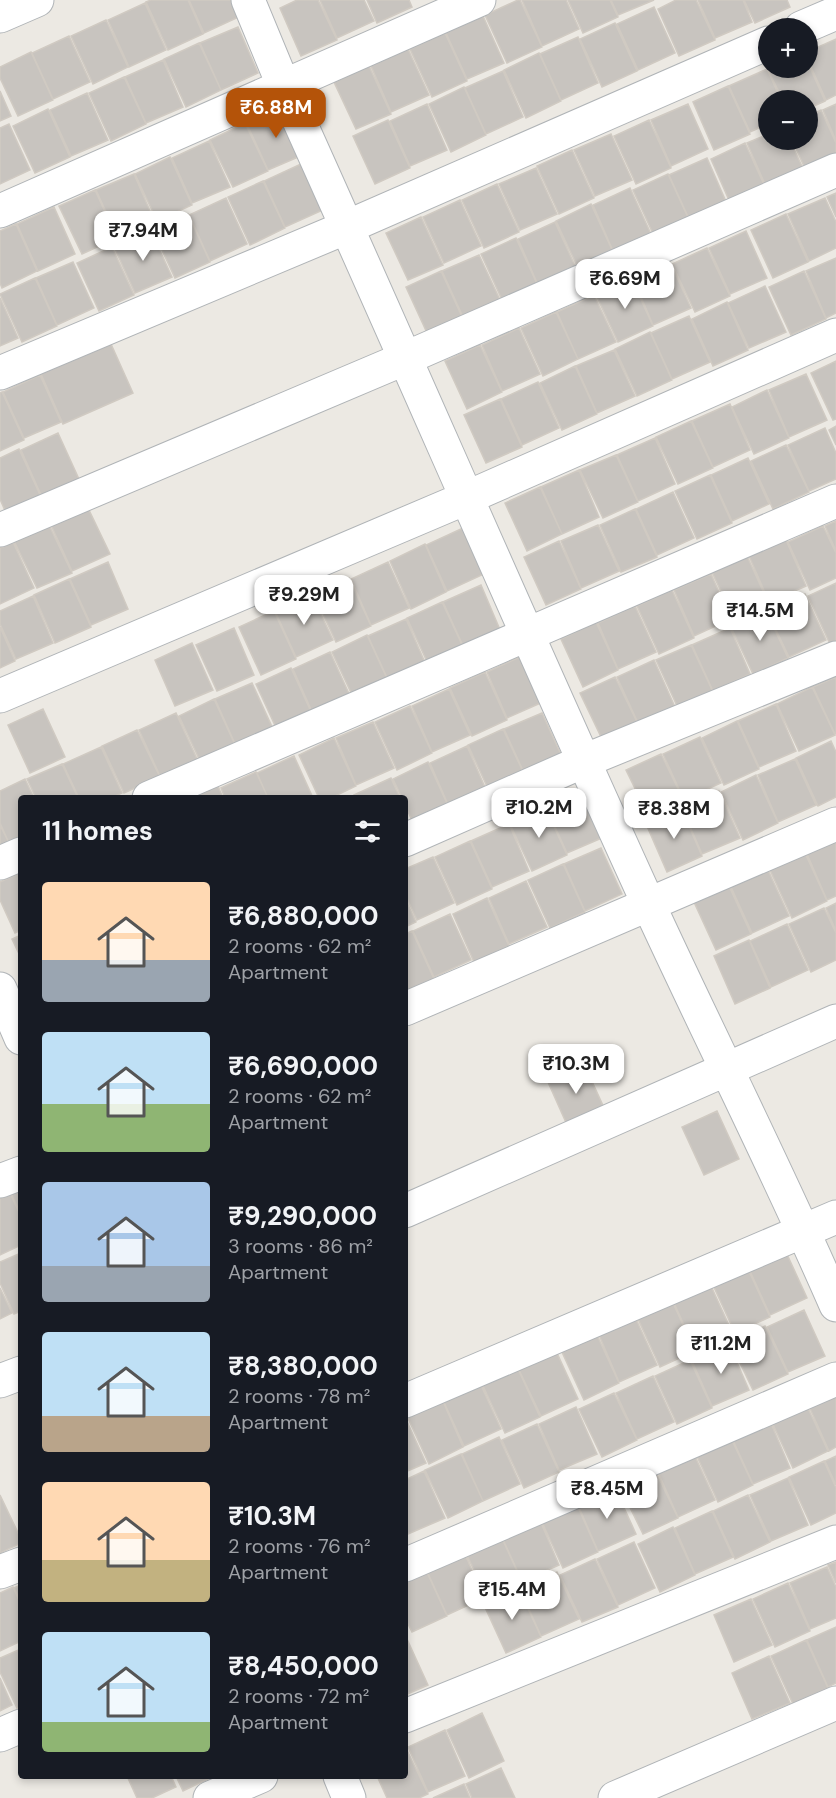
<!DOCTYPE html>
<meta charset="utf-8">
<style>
:root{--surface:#171b24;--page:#242831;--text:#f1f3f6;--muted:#9ea1a6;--accent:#b45309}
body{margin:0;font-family:"DM Sans",sans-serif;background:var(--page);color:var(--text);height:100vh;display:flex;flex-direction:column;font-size:22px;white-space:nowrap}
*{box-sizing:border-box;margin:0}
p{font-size:20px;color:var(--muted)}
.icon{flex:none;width:33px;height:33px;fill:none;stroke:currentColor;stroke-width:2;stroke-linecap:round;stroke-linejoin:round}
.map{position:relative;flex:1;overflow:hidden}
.side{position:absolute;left:18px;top:795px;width:390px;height:984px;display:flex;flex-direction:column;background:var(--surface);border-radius:6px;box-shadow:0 3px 9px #0003}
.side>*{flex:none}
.fabs{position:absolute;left:758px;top:18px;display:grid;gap:12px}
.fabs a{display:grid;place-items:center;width:60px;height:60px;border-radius:50%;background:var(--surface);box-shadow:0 3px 9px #0003;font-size:30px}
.price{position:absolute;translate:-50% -51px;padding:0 14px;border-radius:12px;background:#fff;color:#222;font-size:20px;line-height:39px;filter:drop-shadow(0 2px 3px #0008)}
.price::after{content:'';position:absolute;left:50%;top:36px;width:18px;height:14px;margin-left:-9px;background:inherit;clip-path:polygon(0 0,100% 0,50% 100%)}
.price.current{background:var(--accent);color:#fff}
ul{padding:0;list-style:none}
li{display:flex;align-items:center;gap:18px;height:150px;padding:0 24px}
li span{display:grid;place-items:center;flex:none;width:168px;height:120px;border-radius:6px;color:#555}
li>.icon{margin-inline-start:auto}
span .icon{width:72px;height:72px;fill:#fffc;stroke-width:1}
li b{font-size:26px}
h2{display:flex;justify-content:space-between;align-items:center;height:72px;padding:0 24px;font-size:26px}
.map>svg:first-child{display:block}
</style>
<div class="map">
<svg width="836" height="1798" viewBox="0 0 836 1798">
<rect width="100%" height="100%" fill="#ece9e3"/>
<path fill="#c8c4bf" stroke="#d0cac2" stroke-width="1.5" d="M 151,0 L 188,0 L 203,34 L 168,50 L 146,2 Z
M 189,0 L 234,0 L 241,16 L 204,33 Z
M 297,0 L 318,0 L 337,40 L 301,56 L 280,8 Z
M 320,0 L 364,0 L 374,21 L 337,38 Z
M 367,0 L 409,0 L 412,7 L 377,23 Z
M 518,0 L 520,0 L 542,47 L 507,63 L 485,15 Z
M 522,0 L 566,0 L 579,29 L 542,46 Z
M 568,0 L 610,0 L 618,17 L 583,33 Z
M 611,0 L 654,0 L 618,15 Z
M 676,0 L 696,0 L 715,40 L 679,56 L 658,9 Z
M 698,0 L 743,0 L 752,22 L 715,38 Z
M 744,0 L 787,0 L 790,7 L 755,23 Z
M 145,3 L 166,50 L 129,67 L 108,20 Z
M 654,7 L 675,53 L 638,70 L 617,24 Z
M 483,16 L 504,63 L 467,79 L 446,33 Z
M 106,20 L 128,67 L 93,84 L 71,36 Z
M 615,23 L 637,71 L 602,87 L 580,39 Z
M 238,27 L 258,73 L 221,90 L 200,43 Z
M 445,33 L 467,81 L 432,97 L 410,49 Z
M 69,36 L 90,82 L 53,99 L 32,53 Z
M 578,37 L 598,83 L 561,100 L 540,54 Z
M 836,39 L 836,95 L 826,100 L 807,58 L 807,52 Z
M 199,43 L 221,90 L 186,107 L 164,59 Z
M 408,49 L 429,95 L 391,112 L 371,66 Z
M 31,52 L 53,100 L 18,116 L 0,78 L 0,67 Z
M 539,53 L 561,101 L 526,118 L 504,70 Z
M 163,60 L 183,107 L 146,123 L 125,77 Z
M 807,61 L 825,101 L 807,109 L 807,100 L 783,100 L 768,70 L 773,68 L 807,68 Z
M 369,66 L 391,114 L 356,129 L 334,82 Z
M 767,69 L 781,100 L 768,100 L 768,124 L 750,132 L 729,86 Z
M 503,71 L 523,117 L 486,134 L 465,88 Z
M 124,77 L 146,124 L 111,141 L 89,93 Z
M 728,86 L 750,134 L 714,150 L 693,102 Z
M 464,87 L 486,135 L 451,152 L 429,104 Z
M 0,91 L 11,116 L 0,121 Z
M 87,93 L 108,140 L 71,156 L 50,110 Z
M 427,104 L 447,150 L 410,166 L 390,121 Z
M 688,104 L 708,149 L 671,166 L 651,120 Z
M 836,104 L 836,141 L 823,110 Z
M 284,107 L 305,154 L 268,170 L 247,124 Z
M 48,109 L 70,157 L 35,173 L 13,126 Z
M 821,110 L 836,143 L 836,161 L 808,175 L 792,140 L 807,140 L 807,117 Z
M 388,120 L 410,168 L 375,184 L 353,136 Z
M 649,120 L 671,168 L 636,184 L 614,136 Z
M 245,123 L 268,171 L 233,187 L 210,140 Z
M 9,124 L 30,170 L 0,184 L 0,128 Z
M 611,134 L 632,180 L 595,196 L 574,150 Z
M 768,134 L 768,140 L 790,140 L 805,173 L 767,189 L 747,143 Z
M 209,141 L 230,187 L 192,203 L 172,158 Z
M 745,143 L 767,191 L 732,207 L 711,159 Z
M 572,150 L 594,198 L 559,214 L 537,166 Z
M 170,157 L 192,205 L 157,221 L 135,174 Z
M 707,158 L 727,204 L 690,221 L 669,175 Z
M 301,164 L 323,210 L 285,227 L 264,181 Z
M 536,168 L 557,214 L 520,230 L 499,184 Z
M 134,174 L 154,220 L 117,236 L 96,190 Z
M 668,174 L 690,222 L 655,238 L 633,190 Z
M 263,181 L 285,228 L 250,245 L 228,197 Z
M 497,184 L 519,232 L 484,248 L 462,200 Z
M 630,188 L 651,234 L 613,251 L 593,205 Z
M 95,190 L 117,238 L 82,254 L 59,206 Z
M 836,193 L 836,217 L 827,197 Z
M 226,198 L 247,244 L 210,261 L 189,215 Z
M 825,198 L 836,222 L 836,248 L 809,261 L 788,214 Z
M 460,200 L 481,246 L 444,263 L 423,217 Z
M 591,204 L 613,252 L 578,268 L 556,221 Z
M 54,207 L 75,254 L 38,271 L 17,224 Z
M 188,214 L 210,262 L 175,278 L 153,231 Z
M 786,214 L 808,262 L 773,278 L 751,230 Z
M 421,217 L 443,265 L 408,280 L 386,233 Z
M 555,222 L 576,268 L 538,285 L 518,239 Z
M 16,224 L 37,271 L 2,288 L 0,283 L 0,231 Z
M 151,231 L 172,277 L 135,293 L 114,247 Z
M 746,231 L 767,278 L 730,294 L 709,248 Z
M 516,238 L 538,286 L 503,302 L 481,254 Z
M 112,247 L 134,295 L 99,311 L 77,263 Z
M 707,248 L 730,296 L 695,312 L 672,264 Z
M 479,255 L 500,300 L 463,317 L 442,271 Z
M 836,258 L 836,313 L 826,318 L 806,271 Z
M 73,262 L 94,308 L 57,325 L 36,278 Z
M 670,262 L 691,308 L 653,325 L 633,278 Z
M 441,271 L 463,319 L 428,335 L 406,287 Z
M 804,271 L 826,319 L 791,335 L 769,287 Z
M 35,278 L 57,326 L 22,342 L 0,294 Z
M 631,278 L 653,326 L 618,342 L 596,295 Z
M 765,286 L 786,332 L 749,348 L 728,303 Z
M 594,295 L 616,342 L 578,359 L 557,312 Z
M 0,298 L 18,338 L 0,346 Z
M 727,302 L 748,350 L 713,366 L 692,319 Z
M 556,312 L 578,359 L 543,376 L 521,328 Z
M 689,316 L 710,362 L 672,379 L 651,333 Z
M 519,328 L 540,374 L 502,391 L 482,345 Z
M 650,332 L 672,380 L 637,396 L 615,349 Z
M 111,344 L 133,393 L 63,424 L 41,374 Z
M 480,345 L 502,392 L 467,409 L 445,361 Z
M 614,350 L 635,396 L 597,413 L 576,366 Z
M 836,361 L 836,419 L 833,420 L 811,373 Z
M 575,366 L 597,414 L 562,430 L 540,383 Z
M 806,374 L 827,420 L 789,437 L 769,390 Z
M 40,375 L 61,422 L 24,438 L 3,392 Z
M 538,382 L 559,428 L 522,445 L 501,399 Z
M 767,390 L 789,438 L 754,454 L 732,407 Z
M 2,392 L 24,440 L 0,451 L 0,393 Z
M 500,399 L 522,447 L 486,463 L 464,415 Z
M 730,404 L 750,450 L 713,467 L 692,421 Z
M 691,421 L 713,468 L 678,484 L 656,437 Z
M 836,426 L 836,445 L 829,430 Z
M 825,428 L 836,453 L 836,479 L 809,491 L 788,445 Z
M 58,433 L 79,479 L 41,495 L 21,450 Z
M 655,438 L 675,484 L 638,501 L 617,455 Z
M 786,445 L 809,492 L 773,509 L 751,461 Z
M 19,449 L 41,497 L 6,513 L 0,499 L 0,458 Z
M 616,455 L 638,502 L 603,518 L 580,470 Z
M 748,458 L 769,504 L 732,521 L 711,475 Z
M 579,470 L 599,517 L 562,534 L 541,487 Z
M 710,475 L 732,523 L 697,539 L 675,491 Z
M 540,487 L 562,534 L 527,551 L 505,503 Z
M 673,492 L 694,538 L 657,555 L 636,509 Z
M 88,508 L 110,554 L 72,571 L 51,525 Z
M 635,509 L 657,557 L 621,572 L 600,525 Z
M 836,521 L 836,551 L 825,526 Z
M 49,525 L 72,573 L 37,588 L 14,541 Z
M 598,525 L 619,571 L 581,588 L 561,541 Z
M 823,526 L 836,553 L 836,578 L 810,590 L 788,542 Z
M 463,528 L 484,574 L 447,591 L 426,545 Z
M 786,540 L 806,586 L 769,602 L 749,556 Z
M 559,541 L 581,589 L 546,605 L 524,557 Z
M 13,542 L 34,588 L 0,604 L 0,548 Z
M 425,544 L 446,592 L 411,609 L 390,561 Z
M 747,556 L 769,604 L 734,620 L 712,572 Z
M 108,562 L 128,609 L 91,625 L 70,579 Z
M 388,562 L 409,608 L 371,625 L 351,579 Z
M 711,574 L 731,619 L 694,636 L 674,590 Z
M 349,578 L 371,626 L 336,642 L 314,595 Z
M 69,579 L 91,627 L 55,643 L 34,595 Z
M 836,583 L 836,641 L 830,644 L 808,596 Z
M 481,585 L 501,632 L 464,648 L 443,602 Z
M 672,590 L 694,638 L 659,654 L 637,606 Z
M 805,594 L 826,640 L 789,657 L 767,611 Z
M 312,595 L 333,640 L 296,657 L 275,611 Z
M 33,596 L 53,643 L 16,659 L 0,624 L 0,611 Z
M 442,602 L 464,649 L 429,666 L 407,618 Z
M 635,606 L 656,652 L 618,669 L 598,623 Z
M 274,611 L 296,659 L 261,675 L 239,627 Z
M 766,611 L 788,658 L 753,674 L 731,627 Z
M 406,619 L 426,665 L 389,682 L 368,636 Z
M 596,622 L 618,670 L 583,687 L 561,639 Z
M 0,627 L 15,661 L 0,668 Z
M 234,628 L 254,675 L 217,691 L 196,645 Z
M 730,628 L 750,674 L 713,691 L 692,645 Z
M 367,635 L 389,683 L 354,699 L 332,652 Z
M 192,643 L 213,690 L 175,706 L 155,660 Z
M 691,645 L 713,692 L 678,708 L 656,660 Z
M 330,652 L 351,698 L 313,714 L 293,669 Z
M 524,655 L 545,701 L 507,718 L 487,672 Z
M 654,660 L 675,707 L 638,723 L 617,677 Z
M 291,668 L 313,716 L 278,732 L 256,684 Z
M 485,672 L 507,720 L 472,736 L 450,688 Z
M 615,677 L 638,724 L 603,741 L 580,693 Z
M 836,677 L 836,733 L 835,734 L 813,687 Z
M 252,683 L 273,729 L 236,746 L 215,699 Z
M 812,687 L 835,735 L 799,751 L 777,704 Z
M 449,689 L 470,735 L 432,752 L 412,706 Z
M 214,699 L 236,747 L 201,763 L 179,716 Z
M 776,704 L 796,751 L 759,767 L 738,721 Z
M 410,706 L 432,753 L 397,770 L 375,722 Z
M 43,709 L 65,757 L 30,773 L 8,725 Z
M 176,713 L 197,759 L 160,776 L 139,730 Z
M 542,713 L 563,759 L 525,775 L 504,729 Z
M 737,721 L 759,769 L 724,785 L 702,738 Z
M 373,722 L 394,768 L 356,785 L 336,738 Z
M 503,729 L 525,776 L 490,793 L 468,745 Z
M 137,730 L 160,777 L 124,793 L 102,746 Z
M 700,737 L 721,783 L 684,800 L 663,754 Z
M 334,738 L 356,786 L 331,798 L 319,798 L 299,755 Z
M 831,741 L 836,752 L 836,797 L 818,806 L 796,758 Z
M 467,746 L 487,792 L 450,809 L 430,763 Z
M 101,747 L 122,793 L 111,798 L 79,798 L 63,764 Z
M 661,754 L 684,801 L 649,817 L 626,770 Z
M 294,756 L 313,798 L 268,798 L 257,773 Z
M 795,759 L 816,805 L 778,822 L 758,775 Z
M 428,762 L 450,810 L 415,827 L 405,805 L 405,798 L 402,798 L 393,779 Z
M 62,764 L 78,798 L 36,798 L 27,779 Z
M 256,772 L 268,798 L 225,798 L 221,788 Z
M 756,775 L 778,823 L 743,840 L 721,792 Z
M 391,778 L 400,798 L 355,798 L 354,795 Z
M 25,779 L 34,798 L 21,798 L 21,837 L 9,843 L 0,823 L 0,791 Z
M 218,786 L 223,798 L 191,798 Z
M 584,790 L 604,837 L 567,853 L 546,807 Z
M 719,791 L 740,838 L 702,854 L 682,808 Z
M 545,807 L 567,855 L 532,871 L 510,824 Z
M 681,808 L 702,856 L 667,872 L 646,824 Z
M 509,824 L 529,871 L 492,887 L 471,841 Z
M 0,825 L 9,843 L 0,847 Z
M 470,841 L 492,889 L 457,905 L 435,857 Z
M 836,841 L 836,896 L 827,900 L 807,854 Z
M 601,848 L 622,894 L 585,911 L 564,864 Z
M 805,853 L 827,901 L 792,918 L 770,870 Z
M 433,857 L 454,903 L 417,920 L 405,894 L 405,869 Z
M 563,864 L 585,912 L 550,928 L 528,880 Z
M 768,870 L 789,916 L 752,933 L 731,887 Z
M 21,872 L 21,930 L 15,933 L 0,900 L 0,882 Z
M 526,881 L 547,927 L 509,944 L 489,898 Z
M 729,886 L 751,934 L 716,950 L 694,902 Z
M 405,898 L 416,922 L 405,927 Z
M 487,898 L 509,946 L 474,962 L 453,914 Z
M 836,903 L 836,931 L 826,908 Z
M 824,908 L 836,933 L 836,960 L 811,972 L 789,924 Z
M 450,914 L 471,960 L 434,977 L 413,931 Z
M 787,924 L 808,970 L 771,987 L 750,941 Z
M 412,931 L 434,979 L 405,992 L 405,934 Z
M 21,935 L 21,958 L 12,939 Z
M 749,940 L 770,988 L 735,1004 L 714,956 Z
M 584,1064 L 605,1110 L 568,1127 L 547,1080 Z
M 717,1111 L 739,1159 L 704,1175 L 682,1127 Z
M 21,1189 L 21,1215 L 11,1193 Z
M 10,1193 L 21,1217 L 21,1245 L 0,1255 L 0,1197 Z
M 786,1252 L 807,1298 L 770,1315 L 749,1269 Z
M 21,1253 L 21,1311 L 14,1314 L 0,1283 L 0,1262 Z
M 748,1269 L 770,1317 L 735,1333 L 713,1285 Z
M 711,1286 L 732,1332 L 695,1349 L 674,1303 Z
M 0,1288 L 12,1313 L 0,1319 Z
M 673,1303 L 695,1351 L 660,1367 L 638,1319 Z
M 804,1310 L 825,1356 L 788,1372 L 767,1327 Z
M 636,1319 L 657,1365 L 619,1382 L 599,1335 Z
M 765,1326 L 788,1374 L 753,1390 L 730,1342 Z
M 597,1335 L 619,1383 L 584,1400 L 562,1352 Z
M 729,1344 L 749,1390 L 712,1406 L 692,1361 Z
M 557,1353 L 578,1399 L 541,1416 L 519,1370 Z
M 690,1360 L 712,1408 L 677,1424 L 655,1376 Z
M 518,1369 L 540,1417 L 505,1433 L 483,1386 Z
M 653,1376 L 674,1422 L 637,1439 L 616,1393 Z
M 480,1383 L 501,1429 L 464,1446 L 443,1400 Z
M 836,1392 L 836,1447 L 829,1451 L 808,1404 Z
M 614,1393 L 637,1440 L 602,1457 L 579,1409 Z
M 442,1399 L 463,1447 L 429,1464 L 407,1416 Z
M 806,1404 L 828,1451 L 793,1468 L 771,1420 Z
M 576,1407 L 597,1454 L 559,1470 L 539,1424 Z
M 405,1417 L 426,1463 L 405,1472 Z
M 770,1421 L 790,1468 L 753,1484 L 732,1438 Z
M 537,1424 L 559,1472 L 524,1488 L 502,1440 Z
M 499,1437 L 520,1484 L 483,1501 L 462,1454 Z
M 731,1438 L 753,1485 L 718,1502 L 696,1454 Z
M 461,1454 L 483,1501 L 448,1518 L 425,1470 Z
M 694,1454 L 715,1500 L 678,1517 L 657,1470 Z
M 836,1456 L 836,1485 L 825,1461 Z
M 824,1461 L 836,1488 L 836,1513 L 811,1525 L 789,1477 Z
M 655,1470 L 678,1518 L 643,1534 L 620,1487 Z
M 424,1471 L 445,1518 L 408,1534 L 405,1528 L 405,1480 Z
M 788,1478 L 808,1525 L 771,1541 L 750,1495 Z
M 615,1488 L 636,1534 L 598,1551 L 578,1505 Z
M 0,1495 L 21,1539 L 21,1543 L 0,1553 Z
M 748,1495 L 770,1542 L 735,1559 L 713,1511 Z
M 577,1505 L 598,1552 L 563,1568 L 541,1520 Z
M 712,1511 L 733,1557 L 695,1574 L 675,1528 Z
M 539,1518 L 559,1565 L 522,1581 L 501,1535 Z
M 673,1527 L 695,1575 L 660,1592 L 638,1544 Z
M 500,1534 L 522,1582 L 487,1598 L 465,1551 Z
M 634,1542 L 655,1588 L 618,1605 L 597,1559 Z
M 464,1552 L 484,1598 L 447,1615 L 426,1569 Z
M 595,1559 L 618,1607 L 582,1622 L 560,1575 Z
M 836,1562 L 836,1583 L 828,1565 Z
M 827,1567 L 836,1587 L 836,1618 L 810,1629 L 790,1583 Z
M 425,1568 L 447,1616 L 412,1632 L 405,1618 L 405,1577 Z
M 557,1572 L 579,1619 L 541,1636 L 520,1589 Z
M 788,1583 L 810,1631 L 775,1647 L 753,1599 Z
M 21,1585 L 21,1602 L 14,1588 Z
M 13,1587 L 21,1605 L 21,1641 L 0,1651 L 0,1593 Z
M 519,1589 L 541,1637 L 506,1653 L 484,1605 Z
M 751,1599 L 772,1645 L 734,1662 L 714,1615 Z
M 836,1627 L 836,1683 L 828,1687 L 807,1640 Z
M 407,1639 L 428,1685 L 405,1695 L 405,1640 Z
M 806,1640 L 828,1688 L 793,1704 L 771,1656 Z
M 21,1649 L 21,1707 L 17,1708 L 0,1672 L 0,1658 Z
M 769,1656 L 790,1703 L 752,1719 L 732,1673 Z
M 0,1678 L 12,1705 L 0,1711 Z
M 482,1713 L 504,1761 L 469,1778 L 447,1730 Z
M 445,1730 L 465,1776 L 428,1792 L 408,1747 Z
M 405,1746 L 428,1794 L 419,1798 L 387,1798 L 377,1776 L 405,1776 Z
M 501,1768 L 515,1798 L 472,1798 L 466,1784 Z
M 127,1776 L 171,1776 L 176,1787 L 152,1798 L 137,1798 Z
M 176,1776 L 214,1776 L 183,1791 Z
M 464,1784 L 470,1798 L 433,1798 Z"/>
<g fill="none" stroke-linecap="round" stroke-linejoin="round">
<defs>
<path id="street" d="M 248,0 L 284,87 C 407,359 524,632 648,903 C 710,1038 777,1169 836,1305
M 0,16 L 37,0
M 801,28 L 836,13
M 0,211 L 479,0
M 0,373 L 347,227 L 768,43
M 0,530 L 406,358 L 836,170
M 0,696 L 466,498 L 836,335
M 149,798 L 836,501
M 405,840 L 584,761 L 836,658
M 0,863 L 21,854
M 0,989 L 21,1038
M 405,1009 L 836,824
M 0,1181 L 21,1173
M 405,1211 L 836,1021
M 0,1381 L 21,1373
M 405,1401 L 836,1217
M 405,1565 L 836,1379
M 0,1572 L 21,1564
M 405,1716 L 836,1542
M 0,1735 L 21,1726
M 340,1776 L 349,1798
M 210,1798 L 261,1776
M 615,1798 L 836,1703"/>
</defs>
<use href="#street" stroke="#b0b4b7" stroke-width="35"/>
<use href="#street" stroke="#fff" stroke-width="33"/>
</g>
</svg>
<div class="fabs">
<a>+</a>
<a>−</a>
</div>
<b class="price current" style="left:276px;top:139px">₹6.88M</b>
<b class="price" style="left:143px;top:262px">₹7.94M</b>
<b class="price" style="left:625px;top:310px">₹6.69M</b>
<b class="price" style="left:304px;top:626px">₹9.29M</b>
<b class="price" style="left:760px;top:642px">₹14.5M</b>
<b class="price" style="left:539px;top:839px">₹10.2M</b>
<b class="price" style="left:674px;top:840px">₹8.38M</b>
<b class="price" style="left:576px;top:1095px">₹10.3M</b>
<b class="price" style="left:721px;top:1375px">₹11.2M</b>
<b class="price" style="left:607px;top:1520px">₹8.45M</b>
<b class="price" style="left:512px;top:1621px">₹15.4M</b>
<section class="side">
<h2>11 homes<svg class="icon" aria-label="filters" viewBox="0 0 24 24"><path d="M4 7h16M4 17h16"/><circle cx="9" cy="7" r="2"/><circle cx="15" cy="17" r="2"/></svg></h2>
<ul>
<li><span style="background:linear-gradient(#ffd9b3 65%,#9aa5b1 0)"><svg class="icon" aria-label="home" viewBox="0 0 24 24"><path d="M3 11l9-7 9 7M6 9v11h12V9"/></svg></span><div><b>₹6,880,000</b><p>2 rooms · 62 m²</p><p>Apartment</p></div></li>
<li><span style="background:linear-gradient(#bfe0f5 60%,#8fb573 0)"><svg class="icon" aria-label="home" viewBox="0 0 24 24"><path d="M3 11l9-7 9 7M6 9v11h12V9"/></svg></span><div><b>₹6,690,000</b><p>2 rooms · 62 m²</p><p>Apartment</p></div></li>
<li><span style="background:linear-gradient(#a9c7e8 70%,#9aa5b1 0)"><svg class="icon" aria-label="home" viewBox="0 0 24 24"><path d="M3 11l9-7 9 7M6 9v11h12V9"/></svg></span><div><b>₹9,290,000</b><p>3 rooms · 86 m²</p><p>Apartment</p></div></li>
<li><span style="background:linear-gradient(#bfe0f5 70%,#b9a48a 0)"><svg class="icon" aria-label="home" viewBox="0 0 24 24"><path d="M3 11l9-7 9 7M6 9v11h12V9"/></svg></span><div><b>₹8,380,000</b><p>2 rooms · 78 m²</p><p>Apartment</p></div></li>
<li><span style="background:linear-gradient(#ffd9b3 65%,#c2b280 0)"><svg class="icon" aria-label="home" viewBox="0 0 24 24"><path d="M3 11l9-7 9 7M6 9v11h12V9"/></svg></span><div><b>₹10.3M</b><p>2 rooms · 76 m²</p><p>Apartment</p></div></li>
<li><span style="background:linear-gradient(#bfe0f5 75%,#8fb573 0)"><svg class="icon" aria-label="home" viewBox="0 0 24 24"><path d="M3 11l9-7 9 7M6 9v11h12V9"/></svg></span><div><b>₹8,450,000</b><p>2 rooms · 72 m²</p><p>Apartment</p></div></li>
</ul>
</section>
</div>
